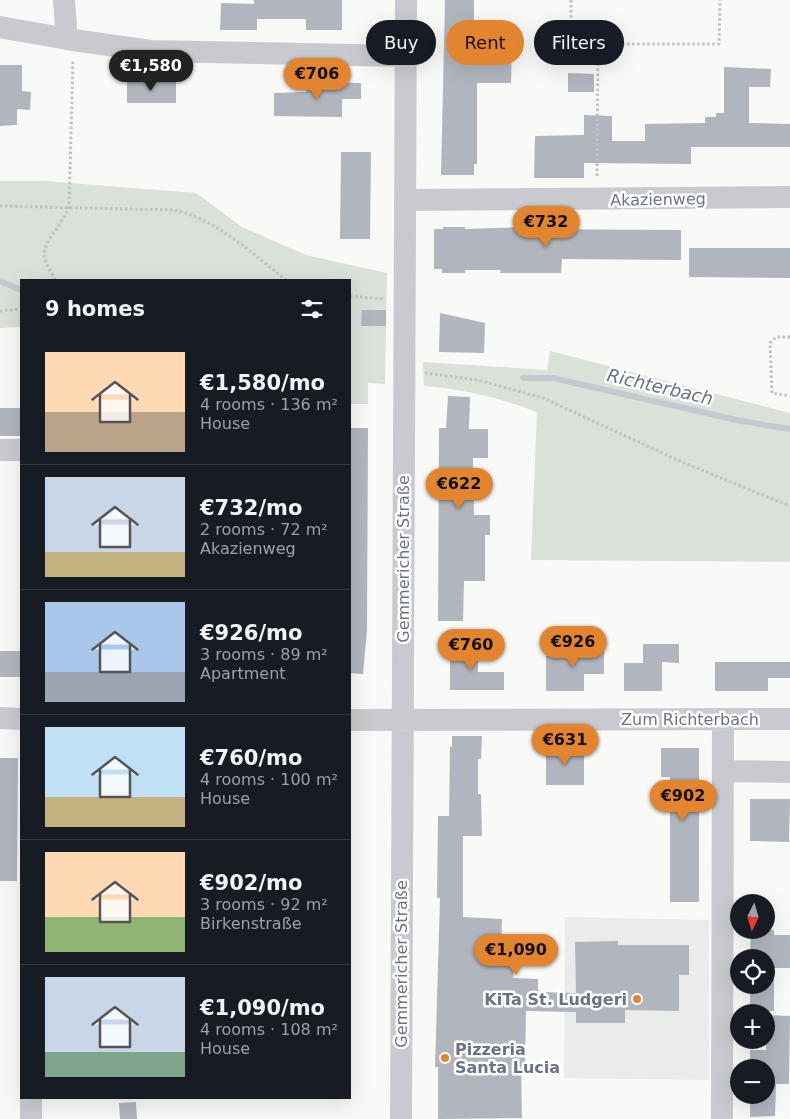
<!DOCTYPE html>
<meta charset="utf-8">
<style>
:root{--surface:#171b24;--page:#20242c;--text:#f1f3f6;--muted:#9ea1a6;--line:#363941;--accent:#e3842f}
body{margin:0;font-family:"DejaVu Sans",sans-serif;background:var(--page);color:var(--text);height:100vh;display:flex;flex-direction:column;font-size:19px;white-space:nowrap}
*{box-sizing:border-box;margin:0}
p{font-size:16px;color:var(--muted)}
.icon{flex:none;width:28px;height:28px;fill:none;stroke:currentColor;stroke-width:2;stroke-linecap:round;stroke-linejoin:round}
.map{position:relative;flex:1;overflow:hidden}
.sheet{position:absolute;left:20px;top:279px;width:331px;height:820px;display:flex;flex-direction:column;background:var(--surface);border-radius:0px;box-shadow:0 5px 20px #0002}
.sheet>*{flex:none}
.hud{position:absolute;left:366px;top:20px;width:349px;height:45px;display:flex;gap:10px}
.needle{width:32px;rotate:185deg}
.tools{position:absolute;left:730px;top:894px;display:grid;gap:10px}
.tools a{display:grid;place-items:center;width:45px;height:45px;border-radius:50%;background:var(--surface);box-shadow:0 5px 20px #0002;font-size:25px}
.price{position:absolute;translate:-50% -42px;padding:0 11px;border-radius:18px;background:var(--accent);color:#111;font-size:16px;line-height:32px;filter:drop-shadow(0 1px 2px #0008)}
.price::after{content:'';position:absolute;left:50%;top:30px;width:15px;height:11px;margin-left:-8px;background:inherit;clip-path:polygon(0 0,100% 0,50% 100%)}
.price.active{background:#222;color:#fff}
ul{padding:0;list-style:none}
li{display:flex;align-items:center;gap:15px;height:125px;padding:0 25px}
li+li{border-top:1px solid var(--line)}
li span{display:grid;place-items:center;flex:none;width:140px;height:100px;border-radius:0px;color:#555}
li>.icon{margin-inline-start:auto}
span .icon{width:60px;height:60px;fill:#fffc;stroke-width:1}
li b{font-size:21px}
h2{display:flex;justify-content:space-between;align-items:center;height:60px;padding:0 25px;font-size:21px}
.pill{padding:0 18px;border-radius:22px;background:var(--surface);box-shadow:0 5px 20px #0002;font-size:18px;line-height:45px}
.pill.active{background:var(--accent);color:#111}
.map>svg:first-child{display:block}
</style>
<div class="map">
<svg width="790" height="1119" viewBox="0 0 790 1119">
<rect width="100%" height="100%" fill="#f9faf8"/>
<path fill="#eaebeb" d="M 565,917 L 709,920 L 709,1080 L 564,1078 Z"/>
<path fill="#dae1d9" d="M 0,181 L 45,181 L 196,193 L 242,227 L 306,255 L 387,273 L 385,384 L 368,383 L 368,404 L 350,404 L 350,280 L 21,280 L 21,327 L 0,328 Z
M 550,351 L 790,413 L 790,562 L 531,560 L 537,412 C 500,398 463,389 424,386 L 423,362 L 547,370 Z"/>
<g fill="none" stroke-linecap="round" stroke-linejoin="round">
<path stroke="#c5cad1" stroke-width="6" d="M 0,281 L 21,290
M 523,378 L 553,378 L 741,421 L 790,429"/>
</g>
<path fill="#b0b5be" d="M 254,0 L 342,0 L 342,30 L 306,30 L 306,19 L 257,19 L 257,30 L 220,30 L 221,3 L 254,4 Z
M 445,0 L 474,0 L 474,34 L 491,36 L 491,45 L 512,45 L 511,83 L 477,83 L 477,164 L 474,164 L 474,175 L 441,175 Z
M 0,65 L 22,65 L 22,91 L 31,92 L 30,110 L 17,109 L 17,125 L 0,126 Z
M 724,67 L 771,69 L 770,87 L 749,87 L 749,123 L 790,124 L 790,147 L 691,147 L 691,164 L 584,163 L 584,178 L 534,178 L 535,136 L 584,135 L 584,115 L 612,116 L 612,141 L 645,141 L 645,124 L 705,123 L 705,117 L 716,117 L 716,113 L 724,113 Z
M 568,73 L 594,74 L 594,92 L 568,92 Z
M 127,80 L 176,81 L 176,103 L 127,103 Z
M 306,82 L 361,83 L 361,99 L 342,99 L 342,117 L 274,116 L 274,93 L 306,92 Z
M 341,152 L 371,152 L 370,239 L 340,239 Z
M 443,227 L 465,227 L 465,229 L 524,227 L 523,229 L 681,230 L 681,260 L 562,259 L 561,273 L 500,273 L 501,270 L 465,270 L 465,273 L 442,273 L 442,269 L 434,269 L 434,229 L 443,229 Z
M 689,248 L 790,248 L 790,278 L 689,277 Z
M 362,310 L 386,310 L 386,326 L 361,326 Z
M 440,313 L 485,323 L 484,353 L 439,352 Z
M 448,396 L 470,397 L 469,429 L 488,429 L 488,458 L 473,458 L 474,515 L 490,515 L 490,535 L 485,535 L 485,581 L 464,581 L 463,621 L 438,621 L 439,428 L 446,428 Z
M 0,408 L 21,408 L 21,436 L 0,436 Z
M 350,428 L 368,428 L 367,630 L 363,674 L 350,673 Z
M 643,644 L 679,644 L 679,663 L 662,662 L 662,691 L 624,691 L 624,663 L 643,663 Z
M 450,645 L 478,646 L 478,672 L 504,672 L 504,690 L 450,690 Z
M 557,647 L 604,648 L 604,674 L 584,674 L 584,691 L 546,691 L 546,656 L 557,656 Z
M 0,651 L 21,651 L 21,677 L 0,677 Z
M 715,662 L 790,662 L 790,678 L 768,678 L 768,691 L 715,691 Z
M 452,736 L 482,736 L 481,759 L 478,759 L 478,794 L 481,794 L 482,836 L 463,836 L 463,917 L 502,919 L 501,952 L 507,952 L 507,956 L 514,956 L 513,978 L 538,979 L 538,990 L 541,992 L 576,993 L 575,942 L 618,941 L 618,945 L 689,945 L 689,975 L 679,975 L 679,1011 L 625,1010 L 625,1023 L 576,1023 L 576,1012 L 526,1011 L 525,1067 L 521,1067 L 522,1118 L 438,1119 L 438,1067 L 435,1067 L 440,898 L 437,898 L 438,816 L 449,816 L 450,747 L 452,747 Z
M 546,747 L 584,748 L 584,785 L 546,785 Z
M 661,748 L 699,748 L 699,902 L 670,902 L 670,777 L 661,777 Z
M 0,758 L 18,758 L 17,881 L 0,881 Z
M 750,799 L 790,799 L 789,842 L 750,841 Z
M 751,930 L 774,930 L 774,935 L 790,935 L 790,968 L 774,968 L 774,1011 L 750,1011 L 750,985 L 766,985 L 766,958 L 750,958 Z
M 766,1015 L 790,1016 L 789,1084 L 776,1084 L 775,1116 L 750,1117 L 750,1095 L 766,1095 L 766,1068 L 750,1068 L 750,1050 L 766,1050 Z
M 136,1102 L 137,1119 L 120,1119 L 119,1103 Z"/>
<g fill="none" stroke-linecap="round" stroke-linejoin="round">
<path stroke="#c0c1c4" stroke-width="3" stroke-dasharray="2.5 2.5" stroke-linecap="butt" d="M 571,0 L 571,22 L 577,44 L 719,44 L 720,0
M 597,176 L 598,44
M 0,206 L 174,210 C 216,219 253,254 286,280
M 55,280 C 52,273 45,263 44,255 C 43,242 65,221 69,207 L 73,60
M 350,296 L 384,299
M 0,311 L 21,309
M 790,337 L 776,337 L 770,343 L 772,393 L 790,396
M 425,373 L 478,380 L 543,398 L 684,463 L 790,506"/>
<path stroke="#c8cacf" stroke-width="22" d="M 64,0 L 67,39
M 0,27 L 73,40 L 151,51 L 407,56
M 405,200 L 790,197
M 0,450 L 21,450
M 0,718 L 21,719
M 350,720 L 790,719
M 723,771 L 790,772
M 31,1119 L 31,1098
M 401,1119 L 406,0
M 722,1119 L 723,719"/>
</g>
<g fill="#e3842f" stroke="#fff" stroke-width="2">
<circle cx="637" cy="999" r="5"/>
<circle cx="445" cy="1058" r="5"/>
</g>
<g text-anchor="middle" stroke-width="5" stroke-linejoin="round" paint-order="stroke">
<g font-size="16" fill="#697388" stroke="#fff">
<text transform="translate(658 199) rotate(-1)" y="6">Akazienweg</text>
<text transform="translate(403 559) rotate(-90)" y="6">Gemmericher Straße</text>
<text x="690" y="725">Zum Richterbach</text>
<text transform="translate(401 964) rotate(-90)" y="6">Gemmericher Straße</text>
</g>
<g font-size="16" font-weight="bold" fill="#697388" stroke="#fff" text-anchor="end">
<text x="627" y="1005">KiTa St. Ludgeri</text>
<text x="455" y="1055" text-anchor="start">Pizzeria<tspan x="455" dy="18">Santa Lucia</tspan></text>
</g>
<g font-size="18" font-style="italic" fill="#657383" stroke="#fff">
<text transform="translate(660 387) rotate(13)" y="6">Richterbach</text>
</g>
</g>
</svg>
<div class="tools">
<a><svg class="needle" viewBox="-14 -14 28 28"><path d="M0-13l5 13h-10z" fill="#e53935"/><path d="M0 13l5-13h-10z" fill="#9ea1a6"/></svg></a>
<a><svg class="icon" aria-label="locate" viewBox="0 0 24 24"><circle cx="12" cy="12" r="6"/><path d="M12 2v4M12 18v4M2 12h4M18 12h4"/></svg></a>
<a>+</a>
<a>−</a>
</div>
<b class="price active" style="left:151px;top:92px">€1,580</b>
<b class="price" style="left:317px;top:100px">€706</b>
<b class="price" style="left:546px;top:248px">€732</b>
<b class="price" style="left:459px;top:510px">€622</b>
<b class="price" style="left:573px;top:668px">€926</b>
<b class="price" style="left:471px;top:671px">€760</b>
<b class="price" style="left:565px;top:766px">€631</b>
<b class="price" style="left:683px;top:822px">€902</b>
<b class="price" style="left:516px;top:976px">€1,090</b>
<div class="hud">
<a class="pill">Buy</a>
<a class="pill active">Rent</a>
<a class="pill">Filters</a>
</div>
<section class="sheet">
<h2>9 homes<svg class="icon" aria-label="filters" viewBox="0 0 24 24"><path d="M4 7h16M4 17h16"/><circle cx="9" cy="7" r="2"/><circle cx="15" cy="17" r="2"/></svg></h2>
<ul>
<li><span style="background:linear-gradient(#ffd9b3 60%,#b9a48a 0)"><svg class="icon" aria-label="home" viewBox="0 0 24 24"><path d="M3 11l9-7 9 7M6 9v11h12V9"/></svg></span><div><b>€1,580/mo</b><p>4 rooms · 136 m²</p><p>House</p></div></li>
<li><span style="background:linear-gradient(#c9d6e8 75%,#c2b280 0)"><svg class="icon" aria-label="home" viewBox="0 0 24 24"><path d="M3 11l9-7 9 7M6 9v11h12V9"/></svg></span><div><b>€732/mo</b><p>2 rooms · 72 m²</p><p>Akazienweg</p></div></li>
<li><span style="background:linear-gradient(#a9c7e8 70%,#9aa5b1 0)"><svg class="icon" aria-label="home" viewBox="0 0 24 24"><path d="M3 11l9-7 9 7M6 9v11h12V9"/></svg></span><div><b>€926/mo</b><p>3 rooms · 89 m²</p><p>Apartment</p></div></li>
<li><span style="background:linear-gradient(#bfe0f5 70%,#c2b280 0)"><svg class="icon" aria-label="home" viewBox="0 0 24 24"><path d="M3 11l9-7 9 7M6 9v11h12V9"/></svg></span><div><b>€760/mo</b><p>4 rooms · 100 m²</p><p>House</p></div></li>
<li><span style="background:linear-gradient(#ffd9b3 65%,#8fb573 0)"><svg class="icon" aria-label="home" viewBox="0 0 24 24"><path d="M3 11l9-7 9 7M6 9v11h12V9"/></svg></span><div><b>€902/mo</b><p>3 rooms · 92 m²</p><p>Birkenstraße</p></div></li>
<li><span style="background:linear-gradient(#c9d6e8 75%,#7fa58c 0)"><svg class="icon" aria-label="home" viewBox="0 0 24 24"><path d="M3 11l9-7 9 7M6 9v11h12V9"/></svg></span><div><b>€1,090/mo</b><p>4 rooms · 108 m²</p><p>House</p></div></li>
</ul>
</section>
</div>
